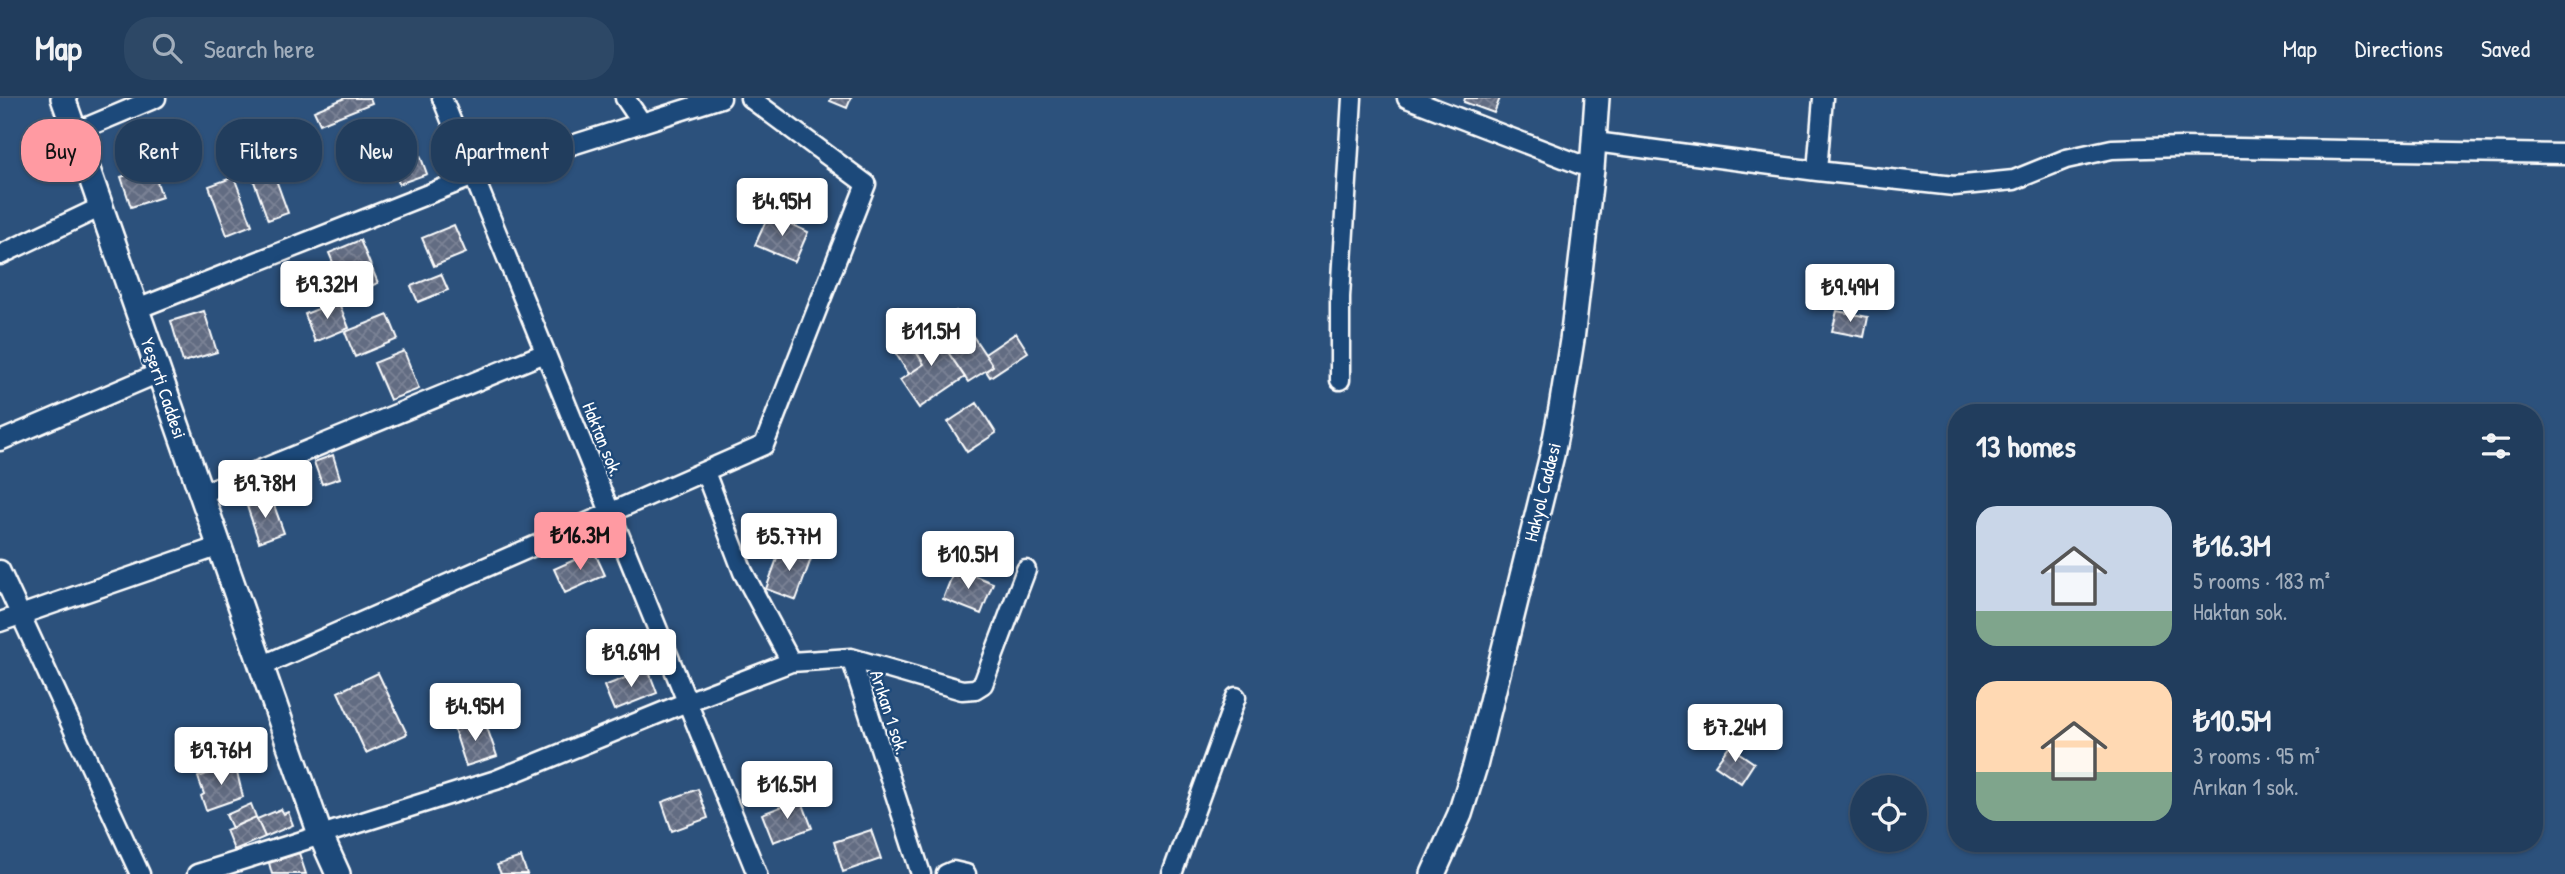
<!DOCTYPE html>
<meta charset="utf-8">
<style>
:root{--surface:#213d5d;--page:#2d4866;--text:#f1f3f6;--muted:#a2aebc;--line:#3e5672;--accent:#ff9aa2}
body{margin:0;font-family:"Patrick Hand",sans-serif;background:var(--page);color:var(--text);height:100vh;display:flex;flex-direction:column;font-size:26px;white-space:nowrap}
*{box-sizing:border-box;margin:0}
p{font-size:23px;color:var(--muted)}
.icon{flex:none;width:38px;height:38px;fill:none;stroke:currentColor;stroke-width:2;stroke-linecap:round;stroke-linejoin:round}
.map{position:relative;flex:1;overflow:hidden}
.sheet{position:absolute;left:1948px;top:306px;width:595px;height:448px;display:flex;flex-direction:column;background:var(--surface);border-radius:28px;box-shadow:0 2px 5px #0004,0 0 0 2px var(--line)}
.sheet>*{flex:none}
.banner{position:absolute;left:21px;top:21px;width:665px;height:63px;display:flex;gap:14px}
.tools{position:absolute;left:1850px;top:677px;display:grid;gap:14px}
.tools a{display:grid;place-items:center;width:77px;height:77px;border-radius:50%;background:var(--surface);box-shadow:0 2px 5px #0004,0 0 0 2px var(--line);font-size:35px}
.price{position:absolute;translate:-50% -60px;padding:0 16px;border-radius:7px;background:#fff;color:#222;font-size:23px;line-height:46px;filter:drop-shadow(0 2px 4px #0008)}
.price::after{content:'';position:absolute;left:50%;top:42px;width:21px;height:16px;margin-left:-10px;background:inherit;clip-path:polygon(0 0,100% 0,50% 100%)}
.price.on{background:var(--accent);color:#111}
ul{padding:0;list-style:none}
li{display:flex;align-items:center;gap:21px;height:175px;padding:0 28px}
li span{display:grid;place-items:center;flex:none;width:196px;height:140px;border-radius:21px;color:#555}
li>.icon{margin-inline-start:auto}
span .icon{width:84px;height:84px;fill:#fffc;stroke-width:1}
li b{font-size:30px}
h2{display:flex;justify-content:space-between;align-items:center;height:84px;padding:0 28px;font-size:30px}
.chip{padding:0 24px;border-radius:28px;background:var(--surface);box-shadow:0 2px 5px #0004,0 0 0 2px var(--line);font-size:24px;line-height:63px}
.chip.on{background:var(--accent);color:#111}
header{display:flex;align-items:center;gap:42px;box-sizing:border-box;height:98px;padding:0 35px;background:var(--surface);border-bottom:2px solid var(--line)}
header strong{font-size:33px}
nav{display:flex;gap:38px;margin-inline-start:auto;font-size:24px}
.search{width:490px;height:63px;background:var(--page);display:flex;align-items:center;gap:18px;box-sizing:border-box;padding:0 24px;border-radius:28px;color:var(--muted);font-size:26px}
.map>svg:first-child{display:block}
</style>
<header>
<strong>Map</strong>
<div class="search"><svg class="icon" aria-label="search" viewBox="0 0 24 24"><circle cx="10" cy="10" r="6"/><path d="M15 15l6 6"/></svg>Search here</div>
<nav><a>Map</a><a>Directions</a><a>Saved</a></nav>
</header>
<div class="map">
<svg width="2565" height="776" viewBox="0 0 2565 776">
<defs>
<pattern id="building-cross-hatch" width="8" height="8" patternUnits="userSpaceOnUse" patternTransform="scale(1.75)"><rect width="8" height="8" fill="#626c82"/><path d="M0 0l8 8M0 8l8-8" fill="none" stroke="#7a8295"/></pattern>
</defs>
<rect width="100%" height="100%" fill="#2c517c"/>
<filter id="ink" filterUnits="userSpaceOnUse"><feTurbulence type="fractalNoise" baseFrequency=".0143" numOctaves="2"/><feDisplacementMap in="SourceGraphic" scale="14" xChannelSelector="R" yChannelSelector="G"/><feConvolveMatrix kernelMatrix="1 2 1 2 8 2 1 2 1" color-interpolation-filters="sRGB"/></filter>
<g filter="url(#ink)">
<path fill="url(#building-cross-hatch)" stroke="#fff" stroke-width="2" d="M 345,0 L 370,0 L 372,5 L 320,26 L 314,13 Z
M 831,0 L 851,0 L 847,10 L 830,3 Z
M 1465,0 L 1500,0 L 1494,15 L 1464,4 Z
M 420,57 L 427,76 L 399,86 L 393,67 Z
M 271,68 L 288,115 L 268,122 L 251,75 Z
M 152,69 L 162,99 L 131,109 L 121,79 Z
M 234,79 L 252,127 L 227,137 L 209,88 Z
M 769,116 L 808,134 L 795,164 L 755,147 Z
M 454,127 L 466,155 L 434,168 L 422,140 Z
M 360,142 L 378,185 L 347,198 L 329,155 Z
M 441,176 L 448,192 L 418,204 L 411,188 Z
M 338,203 L 349,230 L 315,244 L 305,216 Z
M 204,213 L 217,254 L 183,264 L 171,223 Z
M 956,213 L 993,268 L 968,284 L 931,229 Z
M 1837,213 L 1868,219 L 1864,239 L 1832,233 Z
M 388,217 L 398,241 L 355,259 L 345,234 Z
M 928,225 L 965,279 L 919,310 L 900,282 L 924,266 L 907,239 Z
M 1016,235 L 1028,254 L 990,279 L 986,273 L 993,268 L 985,256 Z
M 906,239 L 924,266 L 909,276 L 891,248 Z
M 404,253 L 419,291 L 390,302 L 374,265 Z
M 977,305 L 996,335 L 967,354 L 948,324 Z
M 333,357 L 340,380 L 322,386 L 314,364 Z
M 271,399 L 284,435 L 259,444 L 247,408 Z
M 782,447 L 812,458 L 796,502 L 766,491 Z
M 594,453 L 605,477 L 565,495 L 554,471 Z
M 955,470 L 993,485 L 981,516 L 943,501 Z
M 648,571 L 657,595 L 614,612 L 604,588 Z
M 378,575 L 407,636 L 366,655 L 338,594 Z
M 484,621 L 497,658 L 466,668 L 454,631 Z
M 1729,648 L 1754,665 L 1741,685 L 1715,667 Z
M 235,666 L 243,699 L 206,712 L 201,698 L 204,696 L 198,679 Z
M 698,691 L 708,720 L 672,733 L 662,704 Z
M 801,701 L 812,730 L 773,744 L 762,716 Z
M 251,706 L 256,719 L 232,730 L 226,717 Z
M 281,711 L 284,716 L 288,714 L 293,727 L 265,739 L 257,721 Z
M 256,719 L 265,739 L 234,752 L 226,732 Z
M 871,732 L 881,761 L 843,774 L 834,744 Z
M 299,755 L 306,776 L 272,776 L 269,765 Z
M 521,759 L 527,776 L 501,776 L 497,767 Z"/>
<g fill="none" stroke-linecap="round" stroke-linejoin="round">
<defs>
<path id="minor" d="M 442,0 L 757,776
M 625,0 L 642,25
M 1407,0 L 1592,71
M 75,34 L 156,0
M 1595,44 L 1817,73 L 1954,88 L 2014,82 L 2066,61 L 2112,51 L 2182,49 L 2565,56
M 1817,73 L 1823,0
M 0,157 L 101,109
M 137,211 L 474,78 L 721,0
M 1340,282 L 1340,199 L 1352,0
M 0,343 L 159,275
M 705,374 L 743,474 L 791,564
M 201,396 L 545,255
M 0,472 L 140,776
M 0,524 L 220,448
M 851,560 L 962,592 L 975,591 L 983,586 L 1026,472
M 261,568 L 764,347 L 866,86 L 750,0
M 197,776 L 496,682 L 687,604 L 791,564 L 851,560 L 921,776
M 946,776 L 953,773 L 966,776
M 1172,776 L 1236,599"/>
<path id="tertiary" d="M 63,0 L 320,736 L 338,776
M 1433,776 L 1460,716 L 1475,668 L 1552,357 L 1561,310 L 1572,242 L 1592,71 L 1597,0"/>
</defs>
<use href="#minor" stroke="#fff" stroke-width="23"/>
<use href="#tertiary" stroke="#fff" stroke-width="28"/>
<use href="#minor" stroke="#1f4a7a" stroke-width="18"/>
<use href="#tertiary" stroke="#1f4a7a" stroke-width="23"/>
</g>
</g>
<g text-anchor="middle" stroke-width="5" stroke-linejoin="round" paint-order="stroke">
<g font-size="19" fill="#fff" stroke="#1f4a7a">
<text transform="translate(164 290) rotate(71)" y="7">Yeşerti Caddesi</text>
<text transform="translate(603 341) rotate(68)" y="7">Haktan sok.</text>
<text transform="translate(1542 394) rotate(-76)" y="7">Hakyol Caddesi</text>
<text transform="translate(890 614) rotate(72)" y="7">Arıkan 1 sok.</text>
</g>
</g>
</svg>
<div class="tools">
<a><svg class="icon" aria-label="locate" viewBox="0 0 24 24"><circle cx="12" cy="12" r="6"/><path d="M12 2v4M12 18v4M2 12h4M18 12h4"/></svg></a>
</div>
<b class="price" style="left:782px;top:140px">₺4.95M</b>
<b class="price" style="left:327px;top:223px">₺9.32M</b>
<b class="price" style="left:1850px;top:226px">₺9.49M</b>
<b class="price" style="left:931px;top:270px">₺11.5M</b>
<b class="price" style="left:265px;top:422px">₺9.78M</b>
<b class="price on" style="left:580px;top:474px">₺16.3M</b>
<b class="price" style="left:789px;top:475px">₺5.77M</b>
<b class="price" style="left:968px;top:493px">₺10.5M</b>
<b class="price" style="left:631px;top:591px">₺9.69M</b>
<b class="price" style="left:475px;top:645px">₺4.95M</b>
<b class="price" style="left:1735px;top:666px">₺7.24M</b>
<b class="price" style="left:221px;top:689px">₺9.76M</b>
<b class="price" style="left:787px;top:723px">₺16.5M</b>
<div class="banner">
<a class="chip on">Buy</a>
<a class="chip">Rent</a>
<a class="chip">Filters</a>
<a class="chip">New</a>
<a class="chip">Apartment</a>
</div>
<section class="sheet">
<h2>13 homes<svg class="icon" aria-label="filters" viewBox="0 0 24 24"><path d="M4 7h16M4 17h16"/><circle cx="9" cy="7" r="2"/><circle cx="15" cy="17" r="2"/></svg></h2>
<ul>
<li><span style="background:linear-gradient(#c9d6e8 75%,#7fa58c 0)"><svg class="icon" aria-label="home" viewBox="0 0 24 24"><path d="M3 11l9-7 9 7M6 9v11h12V9"/></svg></span><div><b>₺16.3M</b><p>5 rooms · 183 m²</p><p>Haktan sok.</p></div></li>
<li><span style="background:linear-gradient(#ffd9b3 65%,#7fa58c 0)"><svg class="icon" aria-label="home" viewBox="0 0 24 24"><path d="M3 11l9-7 9 7M6 9v11h12V9"/></svg></span><div><b>₺10.5M</b><p>3 rooms · 95 m²</p><p>Arıkan 1 sok.</p></div></li>
</ul>
</section>
</div>
